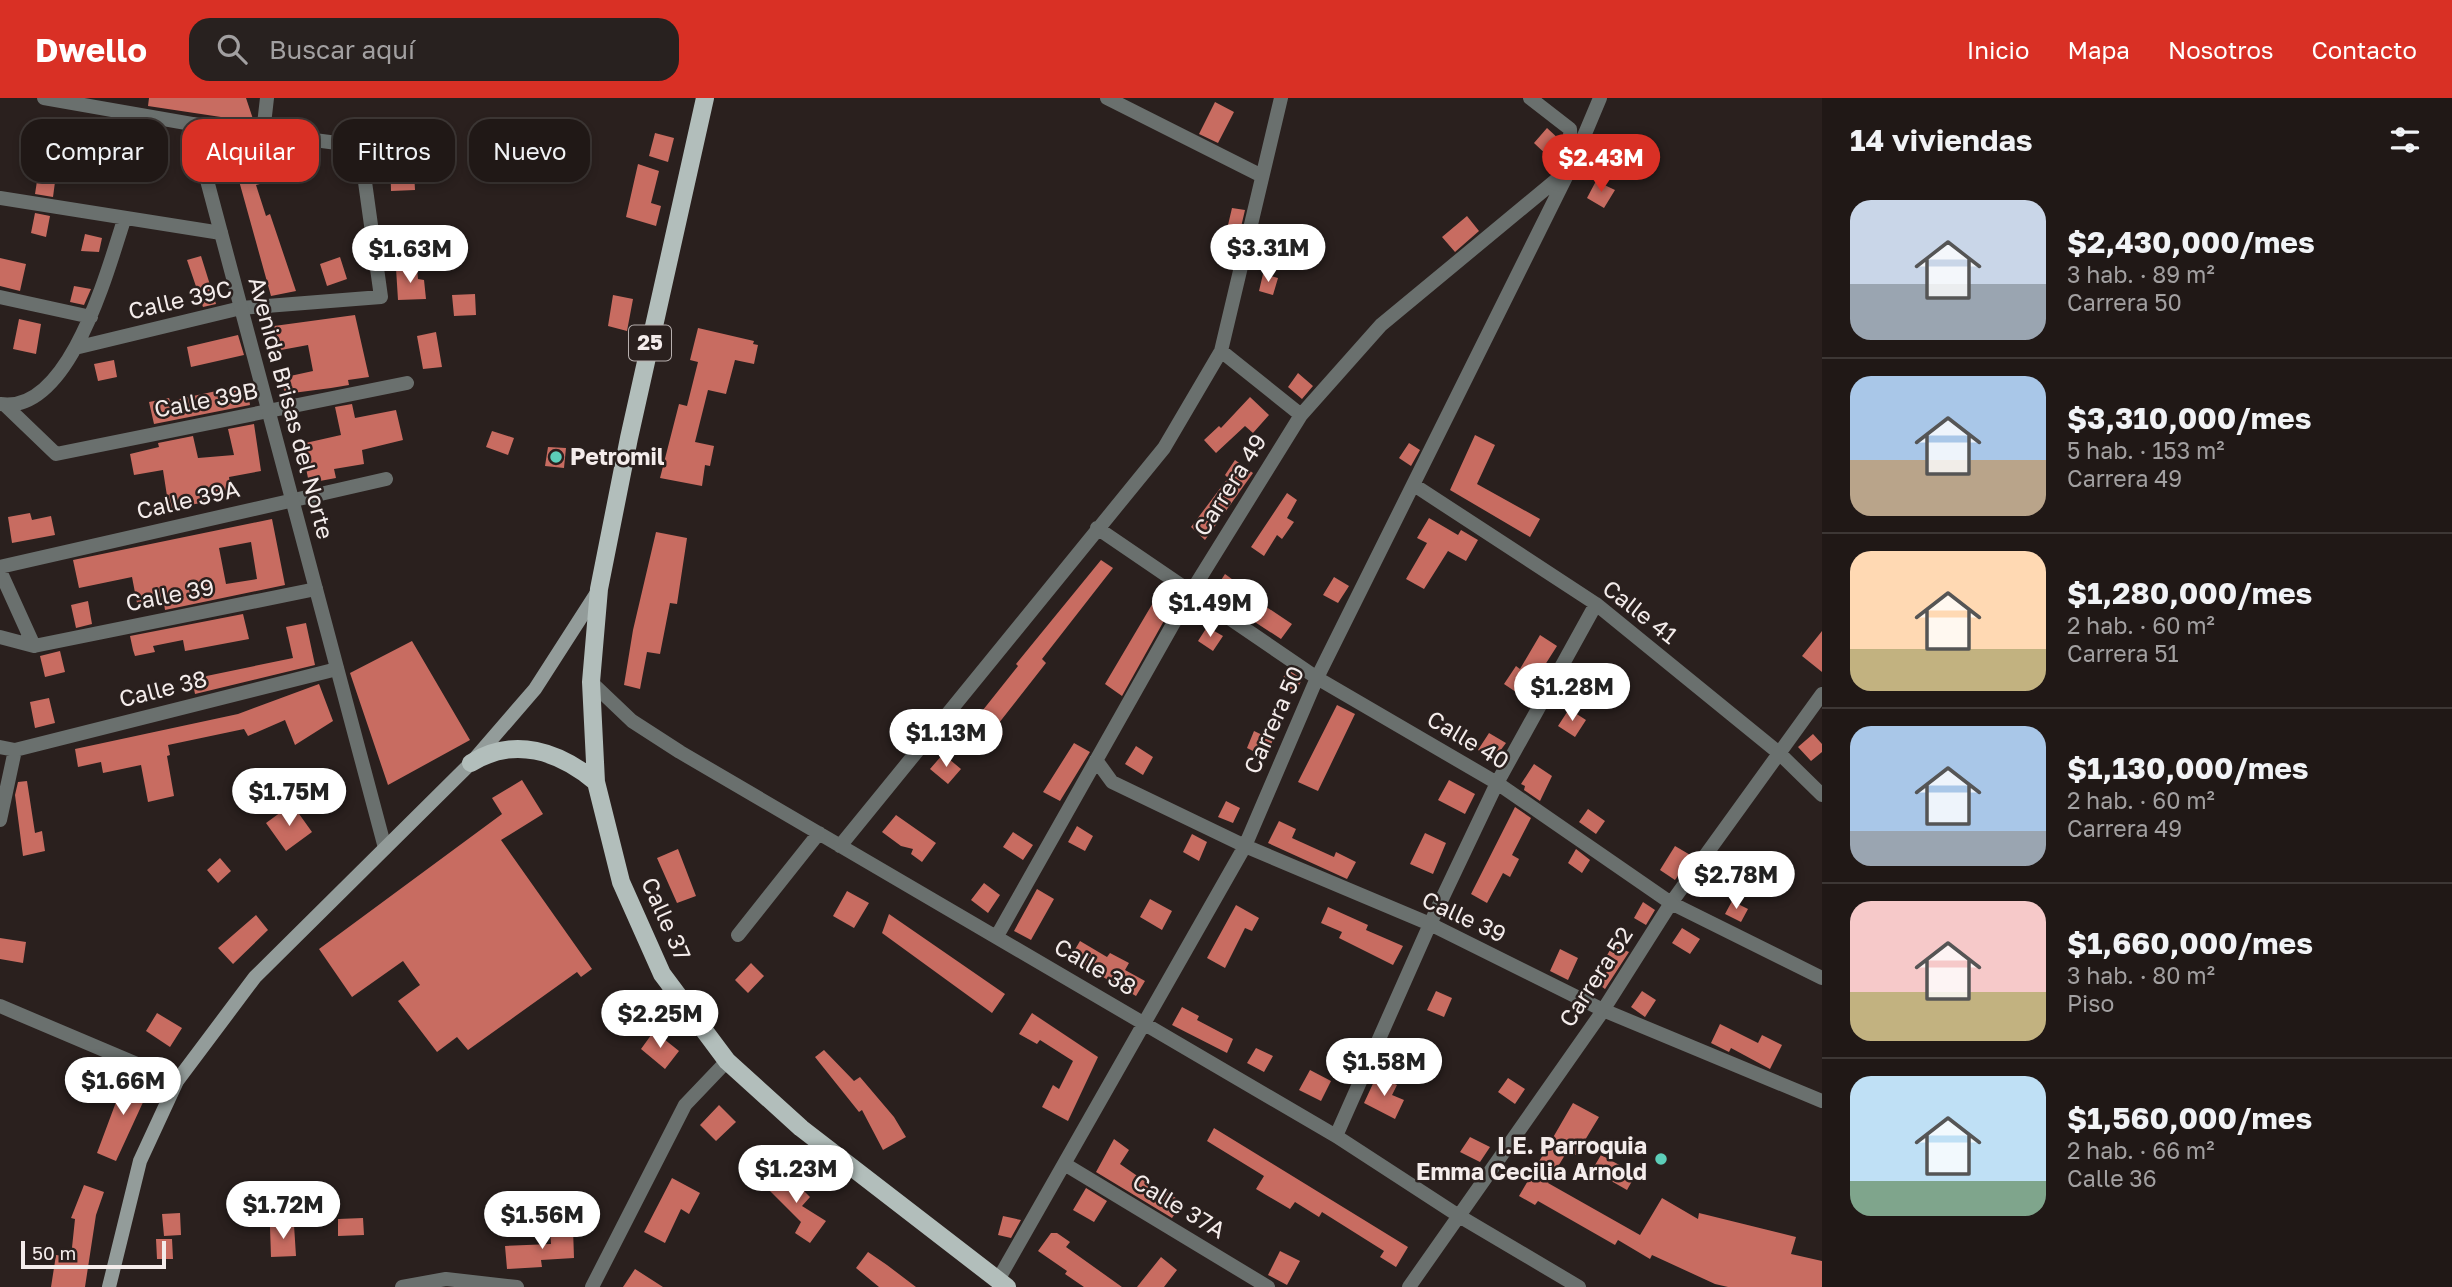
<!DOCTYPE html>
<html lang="es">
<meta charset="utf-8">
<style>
:root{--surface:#201816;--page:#28211f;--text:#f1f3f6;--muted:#a2a0a1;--line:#3d3735;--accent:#d93025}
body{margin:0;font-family:"Golos Text",sans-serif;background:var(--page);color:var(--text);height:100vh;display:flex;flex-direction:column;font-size:26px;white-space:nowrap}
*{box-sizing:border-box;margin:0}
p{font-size:23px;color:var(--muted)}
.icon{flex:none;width:38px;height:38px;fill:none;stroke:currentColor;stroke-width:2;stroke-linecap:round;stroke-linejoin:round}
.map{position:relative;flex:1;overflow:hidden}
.panel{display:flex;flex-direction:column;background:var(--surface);width:630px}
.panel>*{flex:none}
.top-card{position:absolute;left:21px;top:21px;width:665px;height:63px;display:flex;gap:14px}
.scale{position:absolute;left:21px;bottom:18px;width:145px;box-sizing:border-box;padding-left:7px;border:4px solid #f4eceb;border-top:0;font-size:19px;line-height:24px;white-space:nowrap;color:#f4eceb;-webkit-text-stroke:5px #2a201e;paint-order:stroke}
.price{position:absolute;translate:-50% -60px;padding:0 16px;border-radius:24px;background:#fff;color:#222;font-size:23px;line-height:46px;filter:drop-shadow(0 2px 4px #0008)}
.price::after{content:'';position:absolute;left:50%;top:42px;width:21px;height:16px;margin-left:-10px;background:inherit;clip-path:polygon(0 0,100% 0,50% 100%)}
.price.on{background:var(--accent);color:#fff}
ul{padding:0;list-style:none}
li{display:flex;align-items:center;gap:21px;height:175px;padding:0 28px}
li+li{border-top:2px solid var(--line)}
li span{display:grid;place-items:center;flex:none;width:196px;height:140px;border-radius:21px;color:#555}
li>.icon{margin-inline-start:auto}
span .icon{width:84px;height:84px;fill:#fffc;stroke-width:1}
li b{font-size:30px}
h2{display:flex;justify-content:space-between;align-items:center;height:84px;padding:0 28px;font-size:30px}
.chip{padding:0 24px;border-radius:21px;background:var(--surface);box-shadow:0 4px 10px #0003,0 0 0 2px var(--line);font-size:24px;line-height:63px}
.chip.on{background:var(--accent);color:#fff}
header{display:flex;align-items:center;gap:42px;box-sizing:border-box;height:98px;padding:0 35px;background:var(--accent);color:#fff}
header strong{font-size:33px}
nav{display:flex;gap:38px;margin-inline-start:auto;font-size:24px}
.search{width:490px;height:63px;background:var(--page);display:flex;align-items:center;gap:18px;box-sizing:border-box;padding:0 24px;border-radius:21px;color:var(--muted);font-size:26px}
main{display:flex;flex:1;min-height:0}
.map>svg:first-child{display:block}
</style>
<header>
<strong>Dwello</strong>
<div class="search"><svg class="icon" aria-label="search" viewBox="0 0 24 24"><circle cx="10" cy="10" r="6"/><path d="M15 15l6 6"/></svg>Buscar aquí</div>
<nav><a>Inicio</a><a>Mapa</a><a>Nosotros</a><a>Contacto</a></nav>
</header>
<main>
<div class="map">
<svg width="1822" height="1189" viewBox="0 0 1822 1189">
<rect width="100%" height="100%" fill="#2a201e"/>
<path fill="#c86c61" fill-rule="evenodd" d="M 149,0 L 246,0 L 254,24 L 148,8 Z
M 1215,4 L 1234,14 L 1218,45 L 1199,36 Z
M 374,27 L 438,37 L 435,56 L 413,53 L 415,92 L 391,93 L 390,50 L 371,48 Z
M 1547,30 L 1561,43 L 1561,52 L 1552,62 L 1534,45 Z
M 655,35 L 674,40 L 668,64 L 649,58 Z
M 244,50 L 246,56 L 261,51 L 271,83 L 256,87 L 266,118 L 270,116 L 296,193 L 271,198 L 231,54 Z
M 638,66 L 659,73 L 651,105 L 661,108 L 656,128 L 626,119 Z
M 43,82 L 55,84 L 53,99 L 35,96 L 37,83 Z
M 1596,83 L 1615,92 L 1604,110 L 1587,100 Z
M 1232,110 L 1245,112 L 1241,129 L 1228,127 Z
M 35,115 L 50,118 L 46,139 L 31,135 Z
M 1467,118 L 1479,133 L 1455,154 L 1442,139 Z
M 85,136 L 102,140 L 99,154 L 81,153 Z
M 201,158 L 216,206 L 203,209 L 187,162 Z
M 340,159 L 347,181 L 327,188 L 320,166 Z
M 0,160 L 26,166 L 20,193 L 0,188 Z
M 396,170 L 417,170 L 418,181 L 424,182 L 426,201 L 398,202 Z
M 1263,176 L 1278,180 L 1273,197 L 1259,193 Z
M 74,188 L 91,191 L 84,207 L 70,204 Z
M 475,196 L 476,217 L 454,218 L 452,197 Z
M 613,197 L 633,201 L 627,233 L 608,228 Z
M 355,217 L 369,279 L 348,282 L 349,287 L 331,290 L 285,296 L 281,280 L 313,273 L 308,247 L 281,252 L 274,228 Z
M 19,221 L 41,226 L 36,256 L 13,251 Z
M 698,230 L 754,243 L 753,246 L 758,247 L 754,266 L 735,262 L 726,296 L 708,292 L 695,344 L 714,348 L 710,368 L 705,367 L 702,388 L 660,380 L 679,306 L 687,308 L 698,264 L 690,262 Z
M 436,234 L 442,269 L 423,271 L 417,238 Z
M 238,237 L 244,257 L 191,269 L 187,249 Z
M 114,262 L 117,279 L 98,283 L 94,266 Z
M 1298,275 L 1313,288 L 1302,301 L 1288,289 Z
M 235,289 L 237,297 L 248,295 L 250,307 L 154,326 L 149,304 L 169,300 L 170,303 Z
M 1250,299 L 1269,317 L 1253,335 L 1245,328 L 1216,355 L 1204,342 L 1219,328 L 1221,330 Z
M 352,306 L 355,320 L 396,312 L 403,342 L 362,352 L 364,366 L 334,371 L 336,380 L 309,385 L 301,346 L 341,337 L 335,309 Z
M 254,326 L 261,373 L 229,379 L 232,399 L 169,411 L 163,372 L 134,377 L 130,356 L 159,349 L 158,345 L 193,338 L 198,360 L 234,357 L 228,331 Z
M 492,333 L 514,340 L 508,357 L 486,349 Z
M 1475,337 L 1495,347 L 1477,386 L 1540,421 L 1530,439 L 1450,392 Z
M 1409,345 L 1420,352 L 1411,368 L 1399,360 Z
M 548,349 L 566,350 L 564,370 L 545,368 Z
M 1235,362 L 1253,375 L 1205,442 L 1191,429 L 1228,380 L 1225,377 Z
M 1287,395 L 1297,402 L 1287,420 L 1294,424 L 1282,441 L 1277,437 L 1264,458 L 1251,449 Z
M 30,415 L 32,422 L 51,418 L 55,437 L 12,445 L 8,419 Z
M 1429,420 L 1458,437 L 1461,432 L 1478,442 L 1466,463 L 1448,453 L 1424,491 L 1406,481 L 1427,445 L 1417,440 Z
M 272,421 L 285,487 L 165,512 L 163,499 L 137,505 L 132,479 L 79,490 L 73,462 ZM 251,444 L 257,481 L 226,486 L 219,450 Z
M 656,434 L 687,440 L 677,506 L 670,505 L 660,556 L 647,554 L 640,591 L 624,587 L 633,532 Z
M 1101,462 L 1113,470 L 1042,561 L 1046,565 L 995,630 L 1003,636 L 990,653 L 963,631 L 976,615 L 979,617 L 1018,568 L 1016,566 Z
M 1225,476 L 1240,487 L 1238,490 L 1292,526 L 1281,541 L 1212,496 Z
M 1334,479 L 1349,488 L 1338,505 L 1323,497 Z
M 1160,493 L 1175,503 L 1122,598 L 1105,586 Z
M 88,503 L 92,526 L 76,530 L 71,507 Z
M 243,516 L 249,541 L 185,553 L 183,542 L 153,548 L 155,554 L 135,558 L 133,552 L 130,538 Z
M 306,525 L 315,567 L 195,596 L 192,581 L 293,560 L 286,529 Z
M 1207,529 L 1223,538 L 1213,553 L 1198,543 Z
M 1822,533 L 1822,574 L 1802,558 Z
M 1540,537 L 1557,548 L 1536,581 L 1541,585 L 1531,604 L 1504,586 L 1516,568 L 1520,571 Z
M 412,543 L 470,642 L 388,687 L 350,575 Z
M 60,553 L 65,574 L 45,579 L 40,558 Z
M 1287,571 L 1302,581 L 1295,596 L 1280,587 Z
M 319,586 L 333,623 L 295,647 L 285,622 L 248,638 L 244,631 L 168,647 L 170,657 L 167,658 L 174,698 L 148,704 L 141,667 L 103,675 L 101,664 L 78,669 L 75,651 L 238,616 Z
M 49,600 L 55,625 L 35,630 L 30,604 Z
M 1337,607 L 1355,616 L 1318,693 L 1298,684 Z
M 1569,611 L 1586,622 L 1575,639 L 1558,628 Z
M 1254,633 L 1273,642 L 1265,659 L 1247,650 Z
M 1489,635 L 1506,645 L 1494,661 L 1478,652 Z
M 1813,636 L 1822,646 L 1822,654 L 1811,663 L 1798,649 Z
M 1074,645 L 1090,654 L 1060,703 L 1043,694 Z
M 1136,648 L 1153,659 L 1143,677 L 1125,666 Z
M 943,656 L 961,671 L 948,686 L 930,671 Z
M 1534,666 L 1552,678 L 1540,703 L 1524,692 L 1525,688 L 1521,686 Z
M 522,682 L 543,716 L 501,742 L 592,871 L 581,879 L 577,874 L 468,952 L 457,939 L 437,954 L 398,903 L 420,887 L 403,863 L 352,899 L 319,851 L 502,716 L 492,700 Z
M 1449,682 L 1475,696 L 1465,716 L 1438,702 Z
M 27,683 L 35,735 L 42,733 L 45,753 L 23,758 L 15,697 L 18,684 Z
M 1226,703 L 1240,710 L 1233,725 L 1218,719 Z
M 292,706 L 312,734 L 286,753 L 266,725 Z
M 1515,709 L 1531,720 L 1512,757 L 1519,761 L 1510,779 L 1503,775 L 1487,805 L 1471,796 Z
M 1588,711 L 1605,723 L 1596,736 L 1579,724 Z
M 896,717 L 936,745 L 922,764 L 911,756 L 913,751 L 901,748 L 882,734 Z
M 1279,723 L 1296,731 L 1292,740 L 1334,759 L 1336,754 L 1356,764 L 1347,781 L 1268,745 Z
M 1077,728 L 1093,738 L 1085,753 L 1068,744 Z
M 1013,734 L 1033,747 L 1023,762 L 1003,749 Z
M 1425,735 L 1446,745 L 1433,776 L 1410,766 Z
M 1192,736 L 1207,744 L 1199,763 L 1183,754 Z
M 1675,748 L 1692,758 L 1675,782 L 1660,772 Z
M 678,751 L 696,798 L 677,805 L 657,760 Z
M 1576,751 L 1590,762 L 1582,775 L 1568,765 Z
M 220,760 L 231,773 L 218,785 L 207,772 Z
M 1702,778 L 1712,784 L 1701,799 L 1692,793 Z
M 984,785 L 1000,797 L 988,815 L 971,802 Z
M 1037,791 L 1054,801 L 1031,842 L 1014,833 Z
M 847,793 L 869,805 L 854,830 L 833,818 Z
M 1150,801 L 1172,813 L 1162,832 L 1140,819 Z
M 1732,803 L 1748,811 L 1741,824 L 1725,816 Z
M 1643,804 L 1655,812 L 1646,827 L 1634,820 Z
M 1236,807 L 1259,820 L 1252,833 L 1245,830 L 1225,870 L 1207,860 Z
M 1328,809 L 1368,827 L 1366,832 L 1403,848 L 1393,867 L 1339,840 L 1342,834 L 1321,825 Z
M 889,816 L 1005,896 L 992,915 L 882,835 Z
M 256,817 L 268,832 L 233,866 L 218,850 Z
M 1682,830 L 1700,841 L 1690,856 L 1672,845 Z
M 0,840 L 26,844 L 23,865 L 0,861 Z
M 1080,843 L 1107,859 L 1110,855 L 1129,865 L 1125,872 L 1145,883 L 1136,898 L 1070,860 Z
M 1613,847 L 1629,854 L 1605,891 L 1598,886 L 1611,868 L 1603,864 Z
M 1560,851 L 1578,860 L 1568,882 L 1550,873 Z
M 751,865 L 764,878 L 748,895 L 735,882 Z
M 1436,893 L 1452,900 L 1444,919 L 1427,912 Z
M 1642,893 L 1656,902 L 1645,919 L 1631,909 Z
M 1182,909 L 1199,918 L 1197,922 L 1233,941 L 1227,955 L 1172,927 Z
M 157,915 L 182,930 L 170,949 L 146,933 Z
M 1032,915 L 1098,959 L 1068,1023 L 1042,1009 L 1053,987 L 1059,991 L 1073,963 L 1040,942 L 1037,946 L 1019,936 Z
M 1720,926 L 1758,945 L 1762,937 L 1782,947 L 1770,971 L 1731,950 L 1729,954 L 1711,945 Z
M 654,933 L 679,953 L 665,971 L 641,951 Z
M 1256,950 L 1273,958 L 1264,974 L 1247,965 Z
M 824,952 L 854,983 L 860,979 L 894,1019 L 906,1039 L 883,1052 L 862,1012 L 859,1014 L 815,959 Z
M 1310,972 L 1331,983 L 1321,1003 L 1299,992 Z
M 131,976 L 150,989 L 116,1063 L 97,1055 L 119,996 Z
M 1377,977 L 1397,987 L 1392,997 L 1404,1002 L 1395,1021 L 1364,1005 Z
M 1508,980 L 1525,991 L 1515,1006 L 1498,994 Z
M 1573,1005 L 1599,1019 L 1576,1057 L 1568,1052 L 1548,1085 L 1640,1137 L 1662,1100 L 1698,1121 L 1699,1115 L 1796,1139 L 1791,1156 L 1822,1163 L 1822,1189 L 1728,1189 L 1715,1186 L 1652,1157 L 1650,1161 L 1618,1142 L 1615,1147 L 1538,1103 L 1535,1107 L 1519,1098 Z
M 719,1007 L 736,1024 L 716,1043 L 700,1027 Z
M 1214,1030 L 1408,1149 L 1396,1169 L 1380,1159 L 1384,1153 L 1322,1114 L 1319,1119 L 1295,1104 L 1290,1111 L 1256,1091 L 1264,1078 L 1207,1043 Z
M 1470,1039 L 1490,1049 L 1480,1064 L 1460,1054 Z
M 1114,1041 L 1129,1052 L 1120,1066 L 1162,1095 L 1164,1092 L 1183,1105 L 1172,1120 L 1096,1074 Z
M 1601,1057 L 1636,1076 L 1627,1092 L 1592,1072 Z
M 782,1071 L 810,1099 L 802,1108 L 826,1123 L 810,1145 L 795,1135 L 801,1124 L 765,1088 Z
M 672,1080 L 700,1095 L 689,1116 L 681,1111 L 665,1145 L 644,1134 Z
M 84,1087 L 104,1094 L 96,1117 L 85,1189 L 51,1189 L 56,1157 L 71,1159 L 75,1121 L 71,1120 Z
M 1086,1090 L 1107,1103 L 1094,1124 L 1073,1112 Z
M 180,1115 L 181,1137 L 164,1138 L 162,1116 Z
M 1003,1118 L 1021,1122 L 1011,1140 L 998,1137 Z
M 363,1120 L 364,1137 L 338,1138 L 338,1121 Z
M 294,1127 L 296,1158 L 271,1159 L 270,1129 Z
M 573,1130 L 574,1160 L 541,1162 L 542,1169 L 507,1171 L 505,1148 L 551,1146 L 550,1131 Z
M 1051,1135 L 1057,1135 L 1070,1144 L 1066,1149 L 1122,1189 L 1084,1189 L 1065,1176 L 1067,1173 L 1038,1153 Z
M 156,1141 L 172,1141 L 173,1161 L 157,1161 Z
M 1280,1153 L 1300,1163 L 1287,1187 L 1268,1177 Z
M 868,1154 L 887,1167 L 916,1189 L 879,1189 L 856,1170 Z
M 1161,1159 L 1177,1172 L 1164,1189 L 1137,1189 Z
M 635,1171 L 663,1189 L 623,1189 Z"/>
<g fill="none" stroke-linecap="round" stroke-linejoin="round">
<path stroke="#6a706e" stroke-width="14" d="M 1107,0 L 1262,78
M 1530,0 L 1570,31 L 1571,65
M 263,35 L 267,0
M 0,100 L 221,135
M 0,199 L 91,219
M 75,250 L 241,210 L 381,199 L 360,48 L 192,26
M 1221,253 L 1301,317
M 0,306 C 70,317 108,170 124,122
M 5,307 L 56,356 L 407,285
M 1414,387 L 1596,506 L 1779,655 L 1822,697
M 1097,430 L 1317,580 L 1497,685 L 1671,805 L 1822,880
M 0,469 L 386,381
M 0,473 L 34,548
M 0,539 L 34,548 L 316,491
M 591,584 L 632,623 L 680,654 L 1336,1038 L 1459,1118 L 1579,1189
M 0,649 L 15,652 L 337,571
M 1096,662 L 1112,684 L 1245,748 L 1430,826 L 1603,912 L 1822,1003
M 0,722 L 15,652
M 840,748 L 1164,350 L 1221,253 L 1281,0
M 738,837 L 819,735
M 997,838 L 1190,496 L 1301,317 L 1381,227 L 1567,73
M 0,908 L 177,983
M 1336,1038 L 1430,826 L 1497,685 L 1596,506
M 1066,1067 L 1268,1189
M 998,1182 L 1245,748 L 1317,580 L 1571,69 L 1600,0
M 402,1189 L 446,1181 L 517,1189
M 592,1189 L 685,1007 L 727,963
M 1409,1189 L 1600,917 L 1671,805 L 1822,596"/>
<path stroke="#6a706e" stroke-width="14" d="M 44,0 L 192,26 L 385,750"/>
<path stroke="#939c9a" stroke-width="14" d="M 109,1189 L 140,1063 L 177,983 L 255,879 L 471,665 L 535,591 L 598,493"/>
<path stroke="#b2bebb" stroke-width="18" d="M 705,0 L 629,340 L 599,491 L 591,584 L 596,684 L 621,784 L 662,876 L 727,963 L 801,1030 L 1007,1189
M 471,665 C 514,638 559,653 596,684"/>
</g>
<g fill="#5dceb9" stroke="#2a201e" stroke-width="2.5">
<circle cx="556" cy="359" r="7"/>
<circle cx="1661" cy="1061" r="7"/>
</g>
<g text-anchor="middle" stroke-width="5" stroke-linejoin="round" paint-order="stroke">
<rect fill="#2a201e" stroke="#b7afae" stroke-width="2" x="629" y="227.5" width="42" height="35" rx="5"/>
<g font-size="21" font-weight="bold" fill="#f4eceb">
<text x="650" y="252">25</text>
</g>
<g font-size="23" fill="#f4eceb" stroke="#2a201e">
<text transform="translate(180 202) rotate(-13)" y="8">Calle 39C</text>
<text transform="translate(206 302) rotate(-11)" y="8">Calle 39B</text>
<text transform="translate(291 310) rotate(75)" y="8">Avenida Brisas del Norte</text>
<text transform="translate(1230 387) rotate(-58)" y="8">Carrera 49</text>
<text transform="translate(188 402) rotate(-13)" y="8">Calle 39A</text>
<text transform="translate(170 497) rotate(-11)" y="8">Calle 39</text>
<text transform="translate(1640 514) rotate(38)" y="8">Calle 41</text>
<text transform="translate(163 591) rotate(-14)" y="8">Calle 38</text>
<text transform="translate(1274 622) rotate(-66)" y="8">Carrera 50</text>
<text transform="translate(1468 642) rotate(31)" y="8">Calle 40</text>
<text transform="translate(1464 819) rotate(25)" y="8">Calle 39</text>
<text transform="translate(666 821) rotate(66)" y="8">Calle 37</text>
<text transform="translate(1095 869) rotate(30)" y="8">Calle 38</text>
<text transform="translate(1596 879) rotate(-57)" y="8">Carrera 52</text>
<text transform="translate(1179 1108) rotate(31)" y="8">Calle 37A</text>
</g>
<g font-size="23" font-weight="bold" fill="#f4eceb" stroke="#2a201e" text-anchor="start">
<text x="570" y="367">Petromil</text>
<text x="1647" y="1056" text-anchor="end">I.E. Parroquia<tspan x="1647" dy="26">Emma Cecilia Arnold</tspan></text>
</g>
</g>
</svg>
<div class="scale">50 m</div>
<b class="price on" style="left:1601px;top:96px">$2.43M</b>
<b class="price" style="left:1268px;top:186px">$3.31M</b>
<b class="price" style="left:410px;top:187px">$1.63M</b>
<b class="price" style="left:1210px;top:541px">$1.49M</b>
<b class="price" style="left:1572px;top:625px">$1.28M</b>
<b class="price" style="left:946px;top:671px">$1.13M</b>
<b class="price" style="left:289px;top:730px">$1.75M</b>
<b class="price" style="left:1736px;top:813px">$2.78M</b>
<b class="price" style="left:660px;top:952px">$2.25M</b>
<b class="price" style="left:1384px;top:1000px">$1.58M</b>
<b class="price" style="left:123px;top:1019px">$1.66M</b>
<b class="price" style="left:796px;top:1107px">$1.23M</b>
<b class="price" style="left:283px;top:1143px">$1.72M</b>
<b class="price" style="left:542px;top:1153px">$1.56M</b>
<div class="top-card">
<a class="chip">Comprar</a>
<a class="chip on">Alquilar</a>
<a class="chip">Filtros</a>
<a class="chip">Nuevo</a>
</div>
</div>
<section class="panel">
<h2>14 viviendas<svg class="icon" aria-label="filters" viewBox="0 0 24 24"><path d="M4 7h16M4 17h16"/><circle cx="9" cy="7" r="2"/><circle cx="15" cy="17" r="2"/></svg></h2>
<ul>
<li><span style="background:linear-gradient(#c9d6e8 60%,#9aa5b1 0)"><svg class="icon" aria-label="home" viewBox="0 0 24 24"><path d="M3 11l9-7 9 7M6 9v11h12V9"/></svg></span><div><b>$2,430,000/mes</b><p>3 hab. · 89 m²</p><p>Carrera 50</p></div></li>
<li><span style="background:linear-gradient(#a9c7e8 60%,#b9a48a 0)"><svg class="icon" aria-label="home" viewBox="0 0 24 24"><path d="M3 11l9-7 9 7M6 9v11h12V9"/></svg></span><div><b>$3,310,000/mes</b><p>5 hab. · 153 m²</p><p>Carrera 49</p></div></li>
<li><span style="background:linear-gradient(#ffd9b3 70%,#c2b280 0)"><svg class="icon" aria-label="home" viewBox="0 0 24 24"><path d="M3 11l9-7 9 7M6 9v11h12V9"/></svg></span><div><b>$1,280,000/mes</b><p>2 hab. · 60 m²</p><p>Carrera 51</p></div></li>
<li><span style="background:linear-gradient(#a9c7e8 75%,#9aa5b1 0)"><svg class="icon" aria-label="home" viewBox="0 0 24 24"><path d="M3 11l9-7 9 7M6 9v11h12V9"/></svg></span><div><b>$1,130,000/mes</b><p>2 hab. · 60 m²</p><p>Carrera 49</p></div></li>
<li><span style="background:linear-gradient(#f6c9c9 65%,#c2b280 0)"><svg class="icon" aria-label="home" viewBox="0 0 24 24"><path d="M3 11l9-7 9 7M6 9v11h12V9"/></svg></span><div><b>$1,660,000/mes</b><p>3 hab. · 80 m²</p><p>Piso</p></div></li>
<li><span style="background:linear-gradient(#bfe0f5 75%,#7fa58c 0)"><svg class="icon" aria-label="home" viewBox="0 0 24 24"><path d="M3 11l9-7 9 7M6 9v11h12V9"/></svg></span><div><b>$1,560,000/mes</b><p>2 hab. · 66 m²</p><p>Calle 36</p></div></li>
</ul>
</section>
</main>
